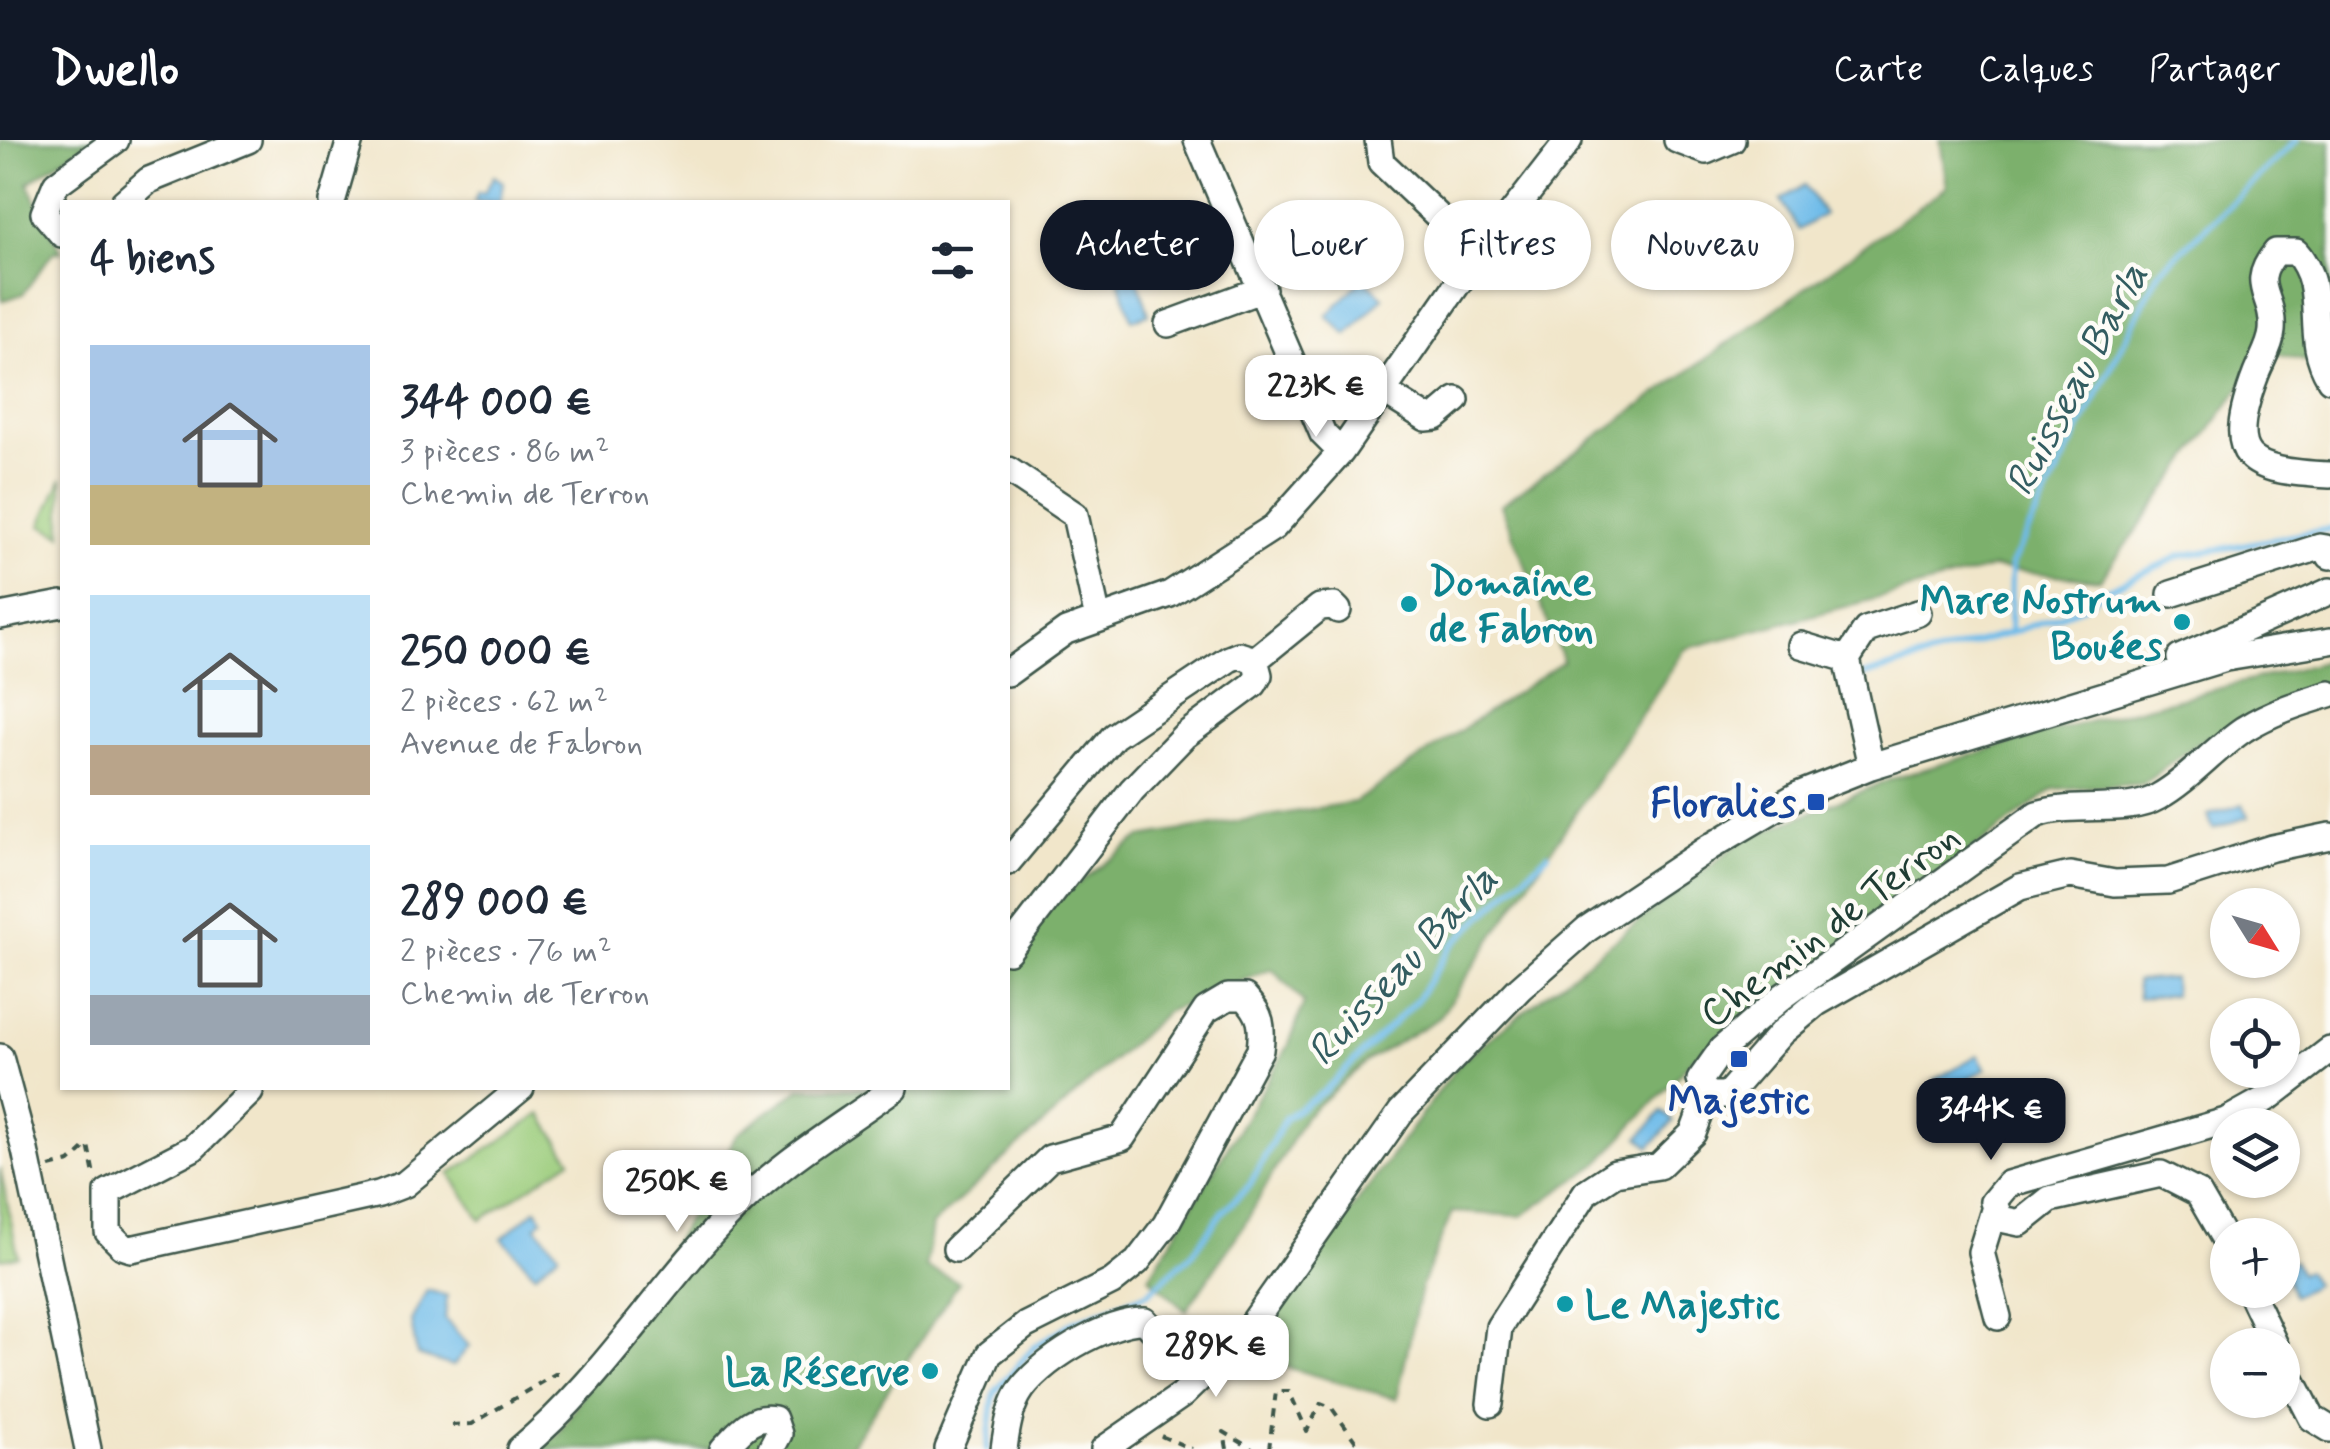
<!DOCTYPE html>
<html lang="fr">
<meta charset="utf-8">
<style>
:root{--surface:#fff;--page:#f6f6f7;--text:#1f2937;--muted:#747a83;--accent:#111827}
body{margin:0;font-family:Mynerve,sans-serif;background:var(--page);color:var(--text);height:100vh;display:flex;flex-direction:column;font-size:38px;white-space:nowrap}
*{box-sizing:border-box;margin:0}
p{font-size:32px;color:var(--muted)}
.icon{flex:none;width:55px;height:55px;fill:none;stroke:currentColor;stroke-width:2;stroke-linecap:round;stroke-linejoin:round}
.map{position:relative;flex:1;overflow:hidden}
.side{position:absolute;left:60px;top:60px;width:950px;height:890px;display:flex;flex-direction:column;background:var(--surface);border-radius:0px;box-shadow:0 2px 8px #0004}
.side>*{flex:none}
.guide{position:absolute;left:1040px;top:60px;width:950px;height:90px;display:flex;gap:20px}
.needle{width:65px;rotate:127deg}
.controls{position:absolute;left:2210px;top:748px;display:grid;gap:20px}
.controls a{display:grid;place-items:center;width:90px;height:90px;border-radius:50%;background:var(--surface);box-shadow:0 2px 8px #0004;font-size:50px}
.price{position:absolute;translate:-50% -85px;padding:0 22px;border-radius:20px;background:#fff;color:#222;font-size:32px;line-height:65px;filter:drop-shadow(0 2px 5px #0008)}
.price::after{content:'';position:absolute;left:50%;top:60px;width:30px;height:22px;margin-left:-15px;background:inherit;clip-path:polygon(0 0,100% 0,50% 100%)}
.price.on{background:var(--accent);color:#fff}
ul{padding:0;list-style:none}
li{display:flex;align-items:center;gap:30px;height:250px;padding:0 30px}
li span{display:grid;place-items:center;flex:none;width:280px;height:200px;border-radius:0px;color:#555}
li>.icon{margin-inline-start:auto}
span .icon{width:120px;height:120px;fill:#fffc;stroke-width:1}
li b{font-size:42px}
h2{display:flex;justify-content:space-between;align-items:center;height:120px;padding:0 30px;font-size:42px}
.pill{padding:0 35px;border-radius:45px;background:var(--surface);box-shadow:0 2px 8px #0004;font-size:35px;line-height:90px}
.pill.on{background:var(--accent);color:#fff}
header{display:flex;align-items:center;gap:60px;box-sizing:border-box;height:140px;padding:0 50px;background:var(--accent);color:#fff}
header strong{font-size:48px}
nav{display:flex;gap:55px;margin-inline-start:auto;font-size:35px}
.map>svg:first-child{display:block}
</style>
<header>
<strong>Dwello</strong>
<nav><a>Carte</a><a>Calques</a><a>Partager</a></nav>
</header>
<div class="map">
<svg width="2330" height="1309" viewBox="0 0 2330 1309">
<rect width="100%" height="100%" fill="#fdfcf7"/>
<filter id="ink" filterUnits="userSpaceOnUse"><feTurbulence type="fractalNoise" baseFrequency=".01" numOctaves="2"/><feDisplacementMap in="SourceGraphic" scale="20" xChannelSelector="R" yChannelSelector="G"/><feConvolveMatrix kernelMatrix="1 2 1 2 8 2 1 2 1" color-interpolation-filters="sRGB"/></filter>
<filter id="wash" filterUnits="userSpaceOnUse"><feTurbulence type="fractalNoise" baseFrequency=".0048" numOctaves="4" result="noise"/><feDisplacementMap in="SourceGraphic" scale="40" xChannelSelector="R" yChannelSelector="G"/><feGaussianBlur stdDeviation="2.25" result="paint"/><feColorMatrix in="noise" values="0 0 0 0 0 0 0 0 0 0 0 0 0 0 0 0 0 1.4 0 .05"/><feComposite in="paint" operator="in"/></filter>
<g filter="url(#wash)">
<rect width="100%" height="100%" fill="#f1e6ca"/>
<path fill="#9bcc7c" stroke="#5d8458" stroke-width="2.5" d="M 62,338 L 62,395 L 41,385 Z
M 541,974 L 571,1020 L 481,1080 L 450,1034 Z
M 0,1028 L 18,1116 L 0,1119 Z"/>
<path fill="#7cb06c" stroke="#4e7650" stroke-width="2.5" d="M 0,0 L 92,0 L 28,43 L 61,112 L 53,112 L 23,154 L 2,161 Z
M 1940,0 L 2330,0 L 2330,227 L 2267,212 L 2100,440 L 1992,428 L 1685,509 L 1439,878 L 1367,921 L 1305,976 L 1246,1082 L 1186,1171 L 1149,1137 L 1288,907 L 1304,863 L 1272,829 L 1166,872 L 932,1085 L 926,1127 L 959,1142 L 849,1309 L 538,1309 L 558,1295 L 738,994 L 801,948 L 1008,948 L 1008,795 L 1141,697 L 1355,662 L 1563,521 L 1501,365 L 1947,47 Z
M 2330,520 L 2330,551 L 2202,600 L 2143,644 L 2054,649 L 1694,918 L 1598,1024 L 1522,1076 L 1452,1072 L 1421,1147 L 1397,1259 L 1244,1215 L 1462,920 L 1741,701 L 1892,639 L 2037,595 Z"/>
<path fill="#70bce9" stroke="#487c8e" stroke-width="2.5" d="M 494,36 L 503,42 L 500,62 L 474,62 L 478,52 L 484,53 Z
M 1805,45 L 1824,74 L 1799,90 L 1781,60 Z
M 1136,134 L 1149,174 L 1132,180 L 1119,140 Z
M 1363,138 L 1383,157 L 1347,195 L 1327,176 Z
M 2243,664 L 2248,677 L 2213,689 L 2208,675 Z
M 2173,838 L 2174,855 L 2138,858 L 2136,841 Z
M 1978,915 L 1986,929 L 1943,954 L 1934,940 Z
M 1662,971 L 1673,981 L 1650,1007 L 1639,998 Z
M 536,1069 L 543,1079 L 536,1086 L 559,1113 L 535,1134 L 502,1098 Z
M 2293,1121 L 2300,1133 L 2307,1130 L 2315,1145 L 2293,1156 L 2282,1126 Z
M 427,1150 L 447,1156 L 445,1179 L 469,1206 L 453,1226 L 417,1215 L 411,1181 Z"/>
<g fill="none" stroke-linecap="round" stroke-linejoin="round">
<path stroke="#70bce9" stroke-width="6" d="M 2010,493 L 2081,468 L 2103,451 L 2180,416 L 2330,389
M 1862,536 L 2010,493 L 2011,425 L 2159,132 L 2297,0
M 987,1309 L 994,1253 L 1034,1207 L 1073,1182 L 1148,1153 L 1193,1113 L 1222,1072 L 1250,1045 L 1285,978 L 1323,952 L 1416,861 L 1451,806 L 1548,714"/>
</g>
</g>
<g filter="url(#ink)">
<g fill="none" stroke-linecap="round" stroke-linejoin="round">
<defs>
<path id="minor" d="M 1197,0 L 1323,294 L 1341,312
M 1378,0 L 1381,22 L 1456,93 L 1482,110
M 1677,0 L 1706,11 L 1732,0
M 124,62 L 149,40 L 248,0
M 332,62 L 350,0
M 62,94 L 44,73 L 56,44 L 116,0
M 1168,184 L 1263,149
M 2330,239 C 2302,194 2330,151 2296,112 L 2276,112 C 2247,147 2275,154 2272,191 C 2271,205 2261,221 2256,234 C 2223,320 2247,331 2330,335
M 1383,251 L 1426,278 L 1436,277 L 1456,260
M 1008,330 L 1075,375 L 1098,479
M 2171,454 L 2320,407 L 2326,408 L 2330,416
M 0,476 L 62,464
M 1801,505 L 1847,519 L 1871,626
M 2180,518 L 2330,451
M 1847,519 L 1866,490 L 1918,473
M 1255,520 L 1320,467 L 1334,466 L 1338,470
M 1008,533 L 1066,491 L 1170,454 L 1274,387 L 1341,312 L 1463,136 L 1569,0
M 2330,554 C 2300,563 2271,572 2244,589 C 2214,609 2190,639 2158,657 C 2127,675 2078,661 2037,674 L 1782,857 L 1722,909 L 1700,940 L 1707,955 L 1727,955 L 1781,893 L 1817,863 L 2020,747 L 2070,735 L 2115,743 L 2168,741 L 2272,708 L 2330,696
M 1008,722 L 1114,596 L 1229,519 L 1239,515 L 1255,520 L 1259,535 L 1254,544 L 1184,596 L 1132,650 L 1008,811
M 0,917 L 25,1010 L 88,1309
M 250,952 L 193,1008 L 108,1052 L 108,1092 L 122,1106 L 131,1109 L 379,1054 L 405,1044 L 521,948
M 1994,1070 L 1981,1112 L 1998,1177
M 2228,1105 L 2198,1053 L 2161,1034 L 2050,1059 L 2020,1083 L 2001,1079 L 1993,1062 L 2008,1044 L 2226,981 L 2269,957 L 2330,910
M 2249,1150 L 2275,1205
M 2282,1220 L 2312,1278 L 2330,1289
M 1490,1264 L 1499,1187 L 1586,1052 L 1615,1033 L 1659,1026 L 1693,993 L 1707,955
M 520,1309 C 604,1239 659,1145 735,1069 C 782,1021 841,987 894,948
M 723,1309 C 738,1294 751,1274 774,1279 L 779,1294 L 771,1309
M 948,1309 L 989,1214 L 1026,1185 L 1112,1142 L 1137,1122 L 1166,1084 L 1260,910 C 1263,886 1262,875 1245,857 L 1228,857 L 1206,870 L 1122,998 L 1050,1018 L 956,1109
M 1004,1309 C 1006,1293 1010,1269 1018,1255 C 1036,1222 1109,1179 1145,1181 L 1169,1207
M 1104,1309 L 1182,1255 L 1246,1193 L 1401,972 L 1520,848 L 1587,789 L 1710,707 L 1798,655 L 1871,626 L 2226,518 L 2330,501"/>
</defs>
<use href="#minor" stroke="#3e564a" stroke-width="30"/>
<path stroke="#3e564a" stroke-width="4" stroke-dasharray="8 8" stroke-linecap="butt" d="M 50,1027 L 70,1022 L 88,1005 L 94,1035
M 452,1285 L 472,1284 L 555,1234 L 565,1234
M 1161,1296 L 1192,1309
M 1227,1309 L 1224,1292 L 1252,1309
M 1269,1309 L 1276,1251 L 1289,1251 L 1307,1291 L 1321,1263 L 1331,1267 L 1361,1309"/>
<use href="#minor" stroke="#fff" stroke-width="25"/>
</g>
</g>
<g fill="#0f9aa8" stroke="#fdfcf7" stroke-width="4">
<circle cx="1409" cy="464" r="10"/>
<circle cx="2182" cy="482" r="10"/>
<circle cx="1565" cy="1164" r="10"/>
<circle cx="930" cy="1231" r="10"/>
</g>
<g fill="#1a4fb4" stroke="#fdfcf7" stroke-width="4">
<rect x="1806" y="652" width="20" height="20" rx="5"/>
<rect x="1729" y="909" width="20" height="20" rx="5"/>
</g>
<g text-anchor="middle" stroke-width="9" stroke-linejoin="round" paint-order="stroke">
<g font-size="40" font-weight="bold" fill="#0d838f" stroke="#fdfcf7" text-anchor="start">
<text x="1429" y="455">Domaine<tspan x="1429" dy="46">de Fabron</tspan></text>
<text x="2162" y="473" text-anchor="end">Mare Nostrum<tspan x="2162" dy="46">Bouées</tspan></text>
<text x="1585" y="1178">Le Majestic</text>
<text x="910" y="1245" text-anchor="end">La Réserve</text>
</g>
<g font-size="40" font-weight="bold" fill="#164399" stroke="#fdfcf7" text-anchor="end">
<text x="1796" y="676">Floralies</text>
<text x="1739" y="973" text-anchor="middle">Majestic</text>
</g>
<g font-size="40" fill="#1f3d34" stroke="#fdfcf7">
<text transform="translate(1829 784) rotate(-37)" y="14">Chemin de Terron</text>
</g>
<g font-size="42" font-style="italic" fill="#335d61" stroke="#fdfcf7">
<text transform="translate(2075 238) rotate(-62)" y="15">Ruisseau Barla</text>
<text transform="translate(1401 824) rotate(-47)" y="15">Ruisseau Barla</text>
</g>
</g>
</svg>
<div class="controls">
<a><svg class="needle" viewBox="-14 -14 28 28"><path d="M0-13l5 13h-10z" fill="#e53935"/><path d="M0 13l5-13h-10z" fill="#747a83"/></svg></a>
<a><svg class="icon" aria-label="locate" viewBox="0 0 24 24"><circle cx="12" cy="12" r="6"/><path d="M12 2v4M12 18v4M2 12h4M18 12h4"/></svg></a>
<a><svg class="icon" aria-label="layers" viewBox="0 0 24 24"><path d="M12 4l9 5-9 5-9-5zM3 14l9 5 9-5"/></svg></a>
<a>+</a>
<a>−</a>
</div>
<b class="price" style="left:1316px;top:300px">223K €</b>
<b class="price on" style="left:1991px;top:1023px">344K €</b>
<b class="price" style="left:677px;top:1095px">250K €</b>
<b class="price" style="left:1216px;top:1260px">289K €</b>
<div class="guide">
<a class="pill on">Acheter</a>
<a class="pill">Louer</a>
<a class="pill">Filtres</a>
<a class="pill">Nouveau</a>
</div>
<section class="side">
<h2>4 biens<svg class="icon" aria-label="filters" viewBox="0 0 24 24"><path d="M4 7h16M4 17h16"/><circle cx="9" cy="7" r="2"/><circle cx="15" cy="17" r="2"/></svg></h2>
<ul>
<li><span style="background:linear-gradient(#a9c7e8 70%,#c2b280 0)"><svg class="icon" aria-label="home" viewBox="0 0 24 24"><path d="M3 11l9-7 9 7M6 9v11h12V9"/></svg></span><div><b>344 000 €</b><p>3 pièces · 86 m²</p><p>Chemin de Terron</p></div></li>
<li><span style="background:linear-gradient(#bfe0f5 75%,#b9a48a 0)"><svg class="icon" aria-label="home" viewBox="0 0 24 24"><path d="M3 11l9-7 9 7M6 9v11h12V9"/></svg></span><div><b>250 000 €</b><p>2 pièces · 62 m²</p><p>Avenue de Fabron</p></div></li>
<li><span style="background:linear-gradient(#bfe0f5 75%,#9aa5b1 0)"><svg class="icon" aria-label="home" viewBox="0 0 24 24"><path d="M3 11l9-7 9 7M6 9v11h12V9"/></svg></span><div><b>289 000 €</b><p>2 pièces · 76 m²</p><p>Chemin de Terron</p></div></li>
</ul>
</section>
</div>
